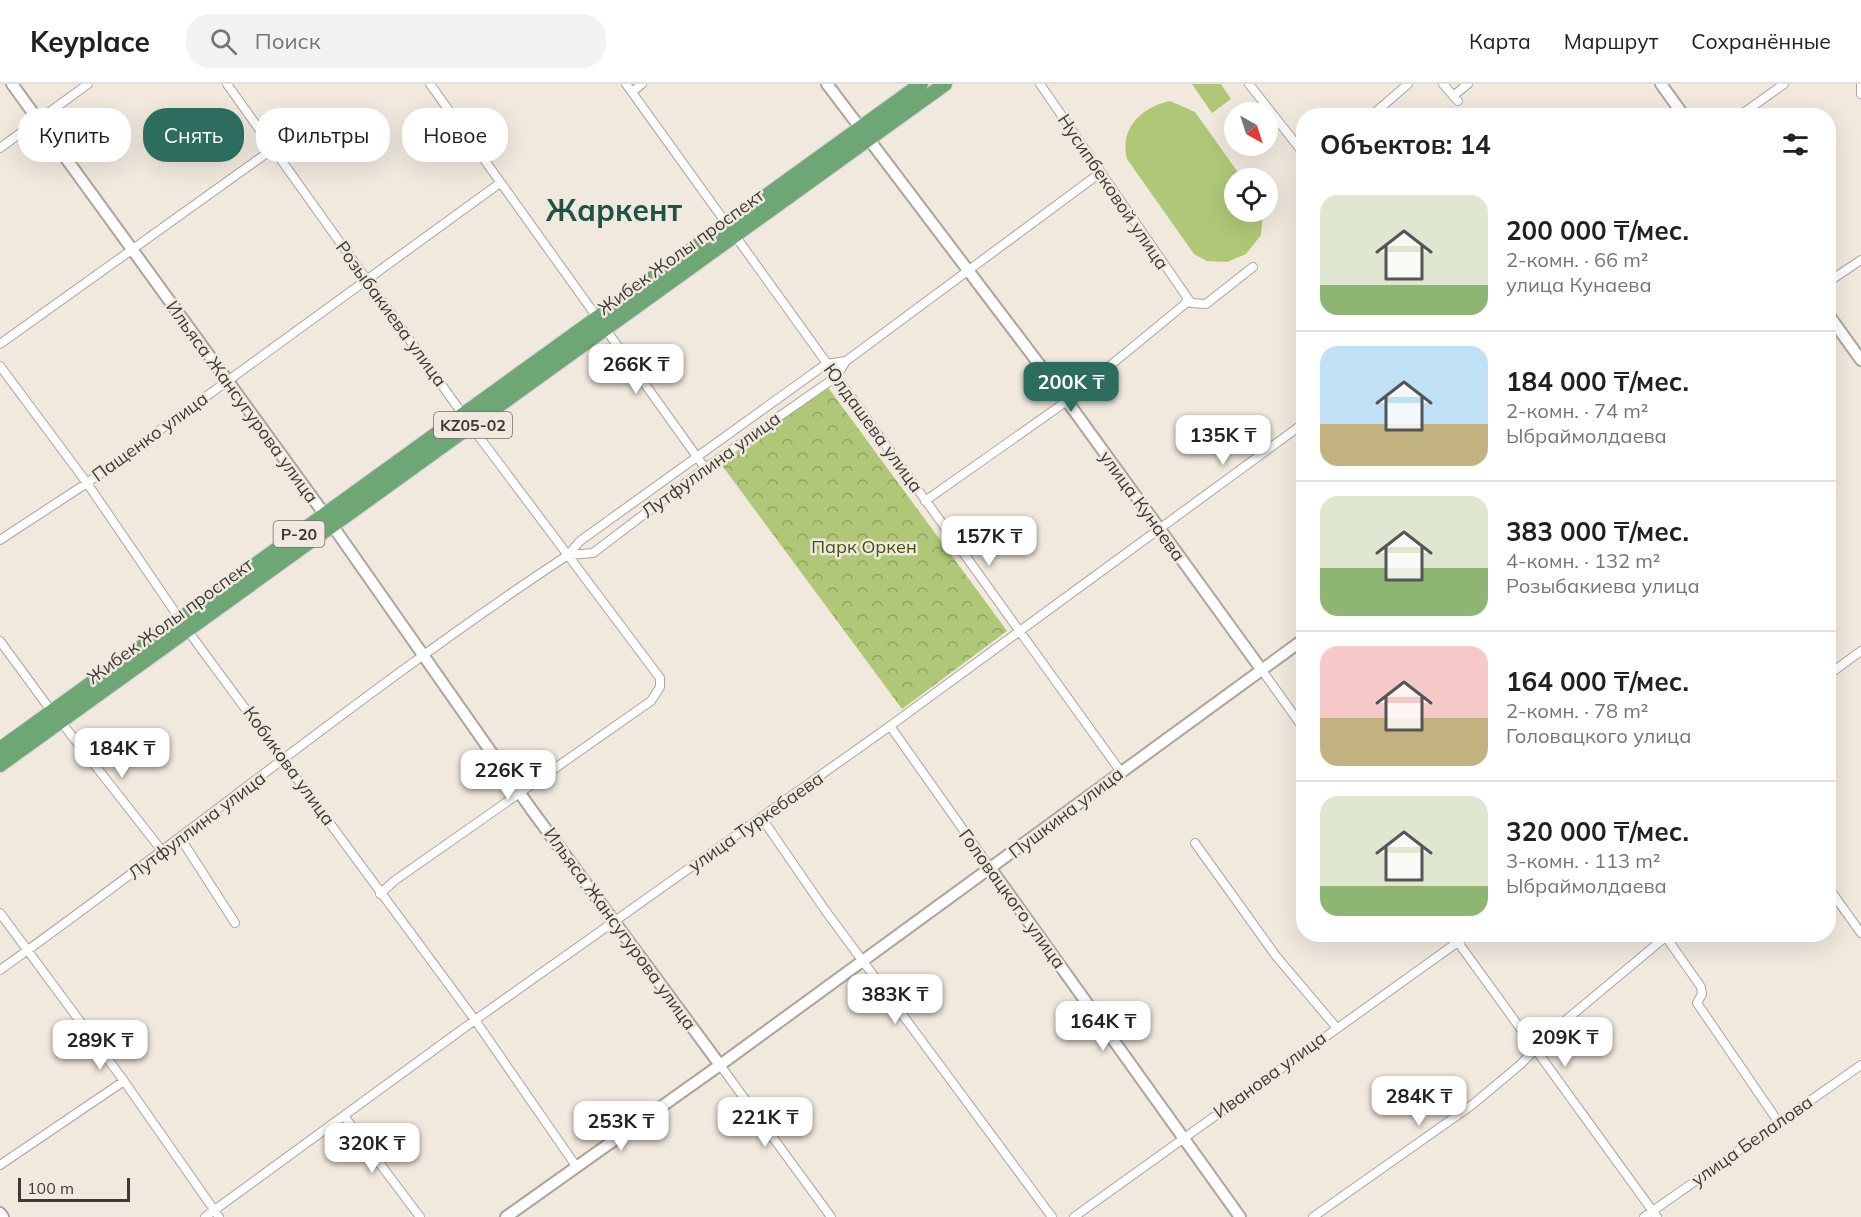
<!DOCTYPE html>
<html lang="ru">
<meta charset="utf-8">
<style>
:root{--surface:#fff;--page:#f2f2f2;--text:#202124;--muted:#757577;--line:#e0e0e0;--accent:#2c6d5d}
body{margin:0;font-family:Mulish,sans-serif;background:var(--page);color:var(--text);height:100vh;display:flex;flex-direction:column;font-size:22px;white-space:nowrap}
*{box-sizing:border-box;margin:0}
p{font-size:20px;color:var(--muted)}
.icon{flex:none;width:33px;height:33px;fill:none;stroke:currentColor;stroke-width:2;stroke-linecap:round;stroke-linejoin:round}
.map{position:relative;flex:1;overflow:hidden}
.sheet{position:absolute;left:1296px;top:24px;width:540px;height:834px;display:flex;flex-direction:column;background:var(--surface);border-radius:24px;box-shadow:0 6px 24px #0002}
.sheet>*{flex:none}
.hud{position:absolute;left:18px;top:24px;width:570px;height:54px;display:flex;gap:12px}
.needle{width:39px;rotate:141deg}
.fabs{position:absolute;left:1224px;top:18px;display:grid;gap:12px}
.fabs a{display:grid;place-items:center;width:54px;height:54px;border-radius:50%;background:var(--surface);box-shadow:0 6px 24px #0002;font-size:30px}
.scale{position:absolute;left:18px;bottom:15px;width:112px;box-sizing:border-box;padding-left:6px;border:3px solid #3d3a36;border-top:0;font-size:16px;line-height:21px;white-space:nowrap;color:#3d3a36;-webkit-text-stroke:4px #f1e9de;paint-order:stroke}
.price{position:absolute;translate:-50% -51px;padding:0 14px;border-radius:12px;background:#fff;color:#222;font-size:20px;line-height:39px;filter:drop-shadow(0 2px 3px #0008)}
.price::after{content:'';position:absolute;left:50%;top:36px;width:18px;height:14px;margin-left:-9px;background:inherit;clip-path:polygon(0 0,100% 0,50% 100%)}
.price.on{background:var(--accent);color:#fff}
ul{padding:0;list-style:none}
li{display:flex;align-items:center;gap:18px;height:150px;padding:0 24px}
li+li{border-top:2px solid var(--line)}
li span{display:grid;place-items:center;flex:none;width:168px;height:120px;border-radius:18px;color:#555}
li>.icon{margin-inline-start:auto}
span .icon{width:72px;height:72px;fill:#fffc;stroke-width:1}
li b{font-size:26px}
h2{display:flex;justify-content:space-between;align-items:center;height:72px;padding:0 24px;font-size:26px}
.chip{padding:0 21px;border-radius:24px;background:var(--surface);box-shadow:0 6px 24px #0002;font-size:21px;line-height:54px}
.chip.on{background:var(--accent);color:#fff}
header{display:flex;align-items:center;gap:36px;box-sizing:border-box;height:84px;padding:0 30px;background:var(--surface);border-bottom:2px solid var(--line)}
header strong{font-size:28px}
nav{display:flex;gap:33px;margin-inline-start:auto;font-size:21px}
.search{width:420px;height:54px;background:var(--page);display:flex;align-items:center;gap:15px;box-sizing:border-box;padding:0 21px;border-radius:24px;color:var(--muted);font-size:22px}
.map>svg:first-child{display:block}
</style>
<header>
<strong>Keyplace</strong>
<div class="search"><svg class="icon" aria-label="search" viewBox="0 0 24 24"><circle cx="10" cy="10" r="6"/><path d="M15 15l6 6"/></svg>Поиск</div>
<nav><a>Карта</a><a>Маршрут</a><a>Сохранённые</a></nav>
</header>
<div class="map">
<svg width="1861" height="1133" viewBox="0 0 1861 1133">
<defs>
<pattern id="park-crowns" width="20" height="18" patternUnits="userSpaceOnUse" patternTransform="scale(1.5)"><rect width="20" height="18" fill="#afc777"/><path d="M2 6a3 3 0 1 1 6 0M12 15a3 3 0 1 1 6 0" fill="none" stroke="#90a362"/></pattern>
</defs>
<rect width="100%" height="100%" fill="#f1e9de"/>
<path fill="#afc777" d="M 1192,0 L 1221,0 L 1231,15 L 1212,29 Z
M 1170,17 L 1195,28 L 1242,94 L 1234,94 L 1234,128 L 1263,128 L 1261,151 L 1246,170 L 1227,178 L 1207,177 L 1194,170 L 1127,75 C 1119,44 1142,23 1170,17 Z"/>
<path fill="url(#park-crowns)" d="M 827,302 L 1007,547 L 902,625 L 721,380 Z"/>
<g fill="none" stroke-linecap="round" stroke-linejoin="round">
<defs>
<path id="street" d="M 227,0 L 471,342 L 660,594 L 660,603 L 651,617 L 394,797 L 380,810
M 430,0 L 705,384
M 626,0 L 1121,688
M 1040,0 L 1191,219 L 1206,220 L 1253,183
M 1249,0 L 1304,70
M 1443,0 L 1458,17
M 1861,0 L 1861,10
M 632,8 L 642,0
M 1453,12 L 1468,0
M 1371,32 L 1408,0
M 1739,32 L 1784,0
M 0,64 L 88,0
M 1828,198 L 1861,176
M 0,260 L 274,64
M 0,282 L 87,399 L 188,547 L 475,936 L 576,1082
M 925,417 L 1067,317 L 1185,220 L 1187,215
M 0,456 L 87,399 L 500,99
M 568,471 L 593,469 L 705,384 L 836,293 L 846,277 L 1100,89
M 0,557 L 52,628
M 1261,585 L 1304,645
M 1828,591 L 1861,567
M 61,638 L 163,768
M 890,642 L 991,785
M 761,733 L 825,826 L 1052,1133
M 181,755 L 235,839
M 1195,759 L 1276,872 L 1336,943
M 1828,803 L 1861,849
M 0,829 L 124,997 L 219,1133
M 1452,850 L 1657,1133
M 1666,853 L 1701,903 L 1702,910 L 1697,919 L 1779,1039
M 0,886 C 191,750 372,600 568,471 L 580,457 L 826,280 L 846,277
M 720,981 L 831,1133
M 344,1032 L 420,1133
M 0,1081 L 124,997
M 205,1133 L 475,936 L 890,642 L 1304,339
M 1074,1133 L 1469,850
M 1313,1133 L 1472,1021 L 1521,980 L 1548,951 L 1669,850
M 1644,1133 L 1861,981"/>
<path id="secondary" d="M 12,0 L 325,431 L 531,725 L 720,981
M 827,0 L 1067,317 L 1261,585
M 1661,0 L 1684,32
M 1828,230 L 1861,276
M 991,785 L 1240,1133
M 0,1129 L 3,1133
M 506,1133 L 720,981 L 1304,555"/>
<path id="highway" d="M 0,665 L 921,0
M 0,681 L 945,0"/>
</defs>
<use href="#street" stroke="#aca49a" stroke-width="10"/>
<use href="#secondary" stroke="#aca49a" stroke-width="14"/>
<use href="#highway" stroke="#cdcccb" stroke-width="16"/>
<use href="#street" stroke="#fff" stroke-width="8"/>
<use href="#secondary" stroke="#fff" stroke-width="10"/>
<use href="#highway" stroke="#6fa675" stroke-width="14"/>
</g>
<g text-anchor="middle" stroke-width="5" stroke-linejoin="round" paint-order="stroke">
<g fill="#f1e9de" stroke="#736e68" stroke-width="1.5">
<rect x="434" y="328" width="78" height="26" rx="4.5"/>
<rect x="273.5" y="437" width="51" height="26" rx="4.5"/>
</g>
<g font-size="16" font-weight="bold" fill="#3d3a36">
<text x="473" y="347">KZ05-02</text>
<text x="299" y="456">Р-20</text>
</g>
<g font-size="18" fill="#3d3a36" stroke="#f1e9de">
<text transform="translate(1113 108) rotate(56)" y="6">Нусипбековой улица</text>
<text transform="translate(681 168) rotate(-36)" y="6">Жибек Жолы проспект</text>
<text transform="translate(391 230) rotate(54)" y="6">Розыбакиева улица</text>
<text transform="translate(242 318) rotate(54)" y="6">Ильяса Жансугурова улица</text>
<text transform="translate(873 344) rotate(54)" y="6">Юлдашева улица</text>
<text transform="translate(150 353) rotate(-36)" y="6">Пащенко улица</text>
<text transform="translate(711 381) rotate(-36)" y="6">Лутфуллина улица</text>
<text transform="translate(1142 422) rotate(54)" y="6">улица Кунаева</text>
<text transform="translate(170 537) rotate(-36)" y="6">Жибек Жолы проспект</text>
<text transform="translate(289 682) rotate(54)" y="6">Кобикова улица</text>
<text transform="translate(1066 729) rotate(-37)" y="6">Пушкина улица</text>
<text transform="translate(756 738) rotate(-35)" y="6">улица Туркебаева</text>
<text transform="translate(197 742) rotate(-37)" y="6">Лутфуллина улица</text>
<text transform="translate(1012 815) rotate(54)" y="6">Головацкого улица</text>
<text transform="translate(620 845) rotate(54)" y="6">Ильяса Жансугурова улица</text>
<text transform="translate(1270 991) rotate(-36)" y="6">Иванова улица</text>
<text transform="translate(1752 1057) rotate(-35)" y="6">улица Белалова</text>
</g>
<g font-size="18" fill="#425213" stroke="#f1e9de">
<text x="864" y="469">Парк Оркен</text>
</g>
<g font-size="30" font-weight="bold" fill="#1e5346" stroke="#f1e9de">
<text x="614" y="137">Жаркент</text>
</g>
</g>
</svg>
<div class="fabs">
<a><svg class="needle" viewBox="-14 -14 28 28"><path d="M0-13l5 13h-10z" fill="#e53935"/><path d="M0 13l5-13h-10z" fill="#757577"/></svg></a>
<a><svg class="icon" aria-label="locate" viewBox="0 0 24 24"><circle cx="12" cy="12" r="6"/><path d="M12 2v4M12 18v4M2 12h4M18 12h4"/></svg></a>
</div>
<div class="scale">100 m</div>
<b class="price" style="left:636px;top:311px">266K ₸</b>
<b class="price on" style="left:1071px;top:329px">200K ₸</b>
<b class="price" style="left:1223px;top:382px">135K ₸</b>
<b class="price" style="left:989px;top:483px">157K ₸</b>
<b class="price" style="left:122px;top:695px">184K ₸</b>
<b class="price" style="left:508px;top:717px">226K ₸</b>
<b class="price" style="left:895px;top:941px">383K ₸</b>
<b class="price" style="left:1103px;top:968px">164K ₸</b>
<b class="price" style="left:1565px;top:984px">209K ₸</b>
<b class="price" style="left:100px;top:987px">289K ₸</b>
<b class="price" style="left:1419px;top:1043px">284K ₸</b>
<b class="price" style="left:765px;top:1064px">221K ₸</b>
<b class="price" style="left:621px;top:1068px">253K ₸</b>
<b class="price" style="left:372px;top:1090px">320K ₸</b>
<div class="hud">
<a class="chip">Купить</a>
<a class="chip on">Снять</a>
<a class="chip">Фильтры</a>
<a class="chip">Новое</a>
</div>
<section class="sheet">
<h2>Объектов: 14<svg class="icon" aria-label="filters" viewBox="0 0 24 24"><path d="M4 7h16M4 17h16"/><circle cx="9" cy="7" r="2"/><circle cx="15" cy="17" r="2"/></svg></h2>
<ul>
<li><span style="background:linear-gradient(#dfe7d0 75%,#8fb573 0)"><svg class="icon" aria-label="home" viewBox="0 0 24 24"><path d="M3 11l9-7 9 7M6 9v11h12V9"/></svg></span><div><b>200 000 ₸/мес.</b><p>2-комн. · 66 m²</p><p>улица Кунаева</p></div></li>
<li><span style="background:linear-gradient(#bfe0f5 65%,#c2b280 0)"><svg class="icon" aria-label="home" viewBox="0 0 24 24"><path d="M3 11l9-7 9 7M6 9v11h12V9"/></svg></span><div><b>184 000 ₸/мес.</b><p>2-комн. · 74 m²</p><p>Ыбраймолдаева</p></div></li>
<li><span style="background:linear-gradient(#dfe7d0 60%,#8fb573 0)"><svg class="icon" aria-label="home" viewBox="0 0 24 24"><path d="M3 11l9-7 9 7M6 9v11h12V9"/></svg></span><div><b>383 000 ₸/мес.</b><p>4-комн. · 132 m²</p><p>Розыбакиева улица</p></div></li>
<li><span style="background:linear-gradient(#f6c9c9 60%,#c2b280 0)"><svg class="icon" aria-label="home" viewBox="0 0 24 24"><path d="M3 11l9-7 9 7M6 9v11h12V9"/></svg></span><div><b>164 000 ₸/мес.</b><p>2-комн. · 78 m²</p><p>Головацкого улица</p></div></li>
<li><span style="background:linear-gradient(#dfe7d0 75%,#8fb573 0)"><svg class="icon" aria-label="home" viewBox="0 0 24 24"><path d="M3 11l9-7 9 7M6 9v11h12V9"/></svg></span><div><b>320 000 ₸/мес.</b><p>3-комн. · 113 m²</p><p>Ыбраймолдаева</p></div></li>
</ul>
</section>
</div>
